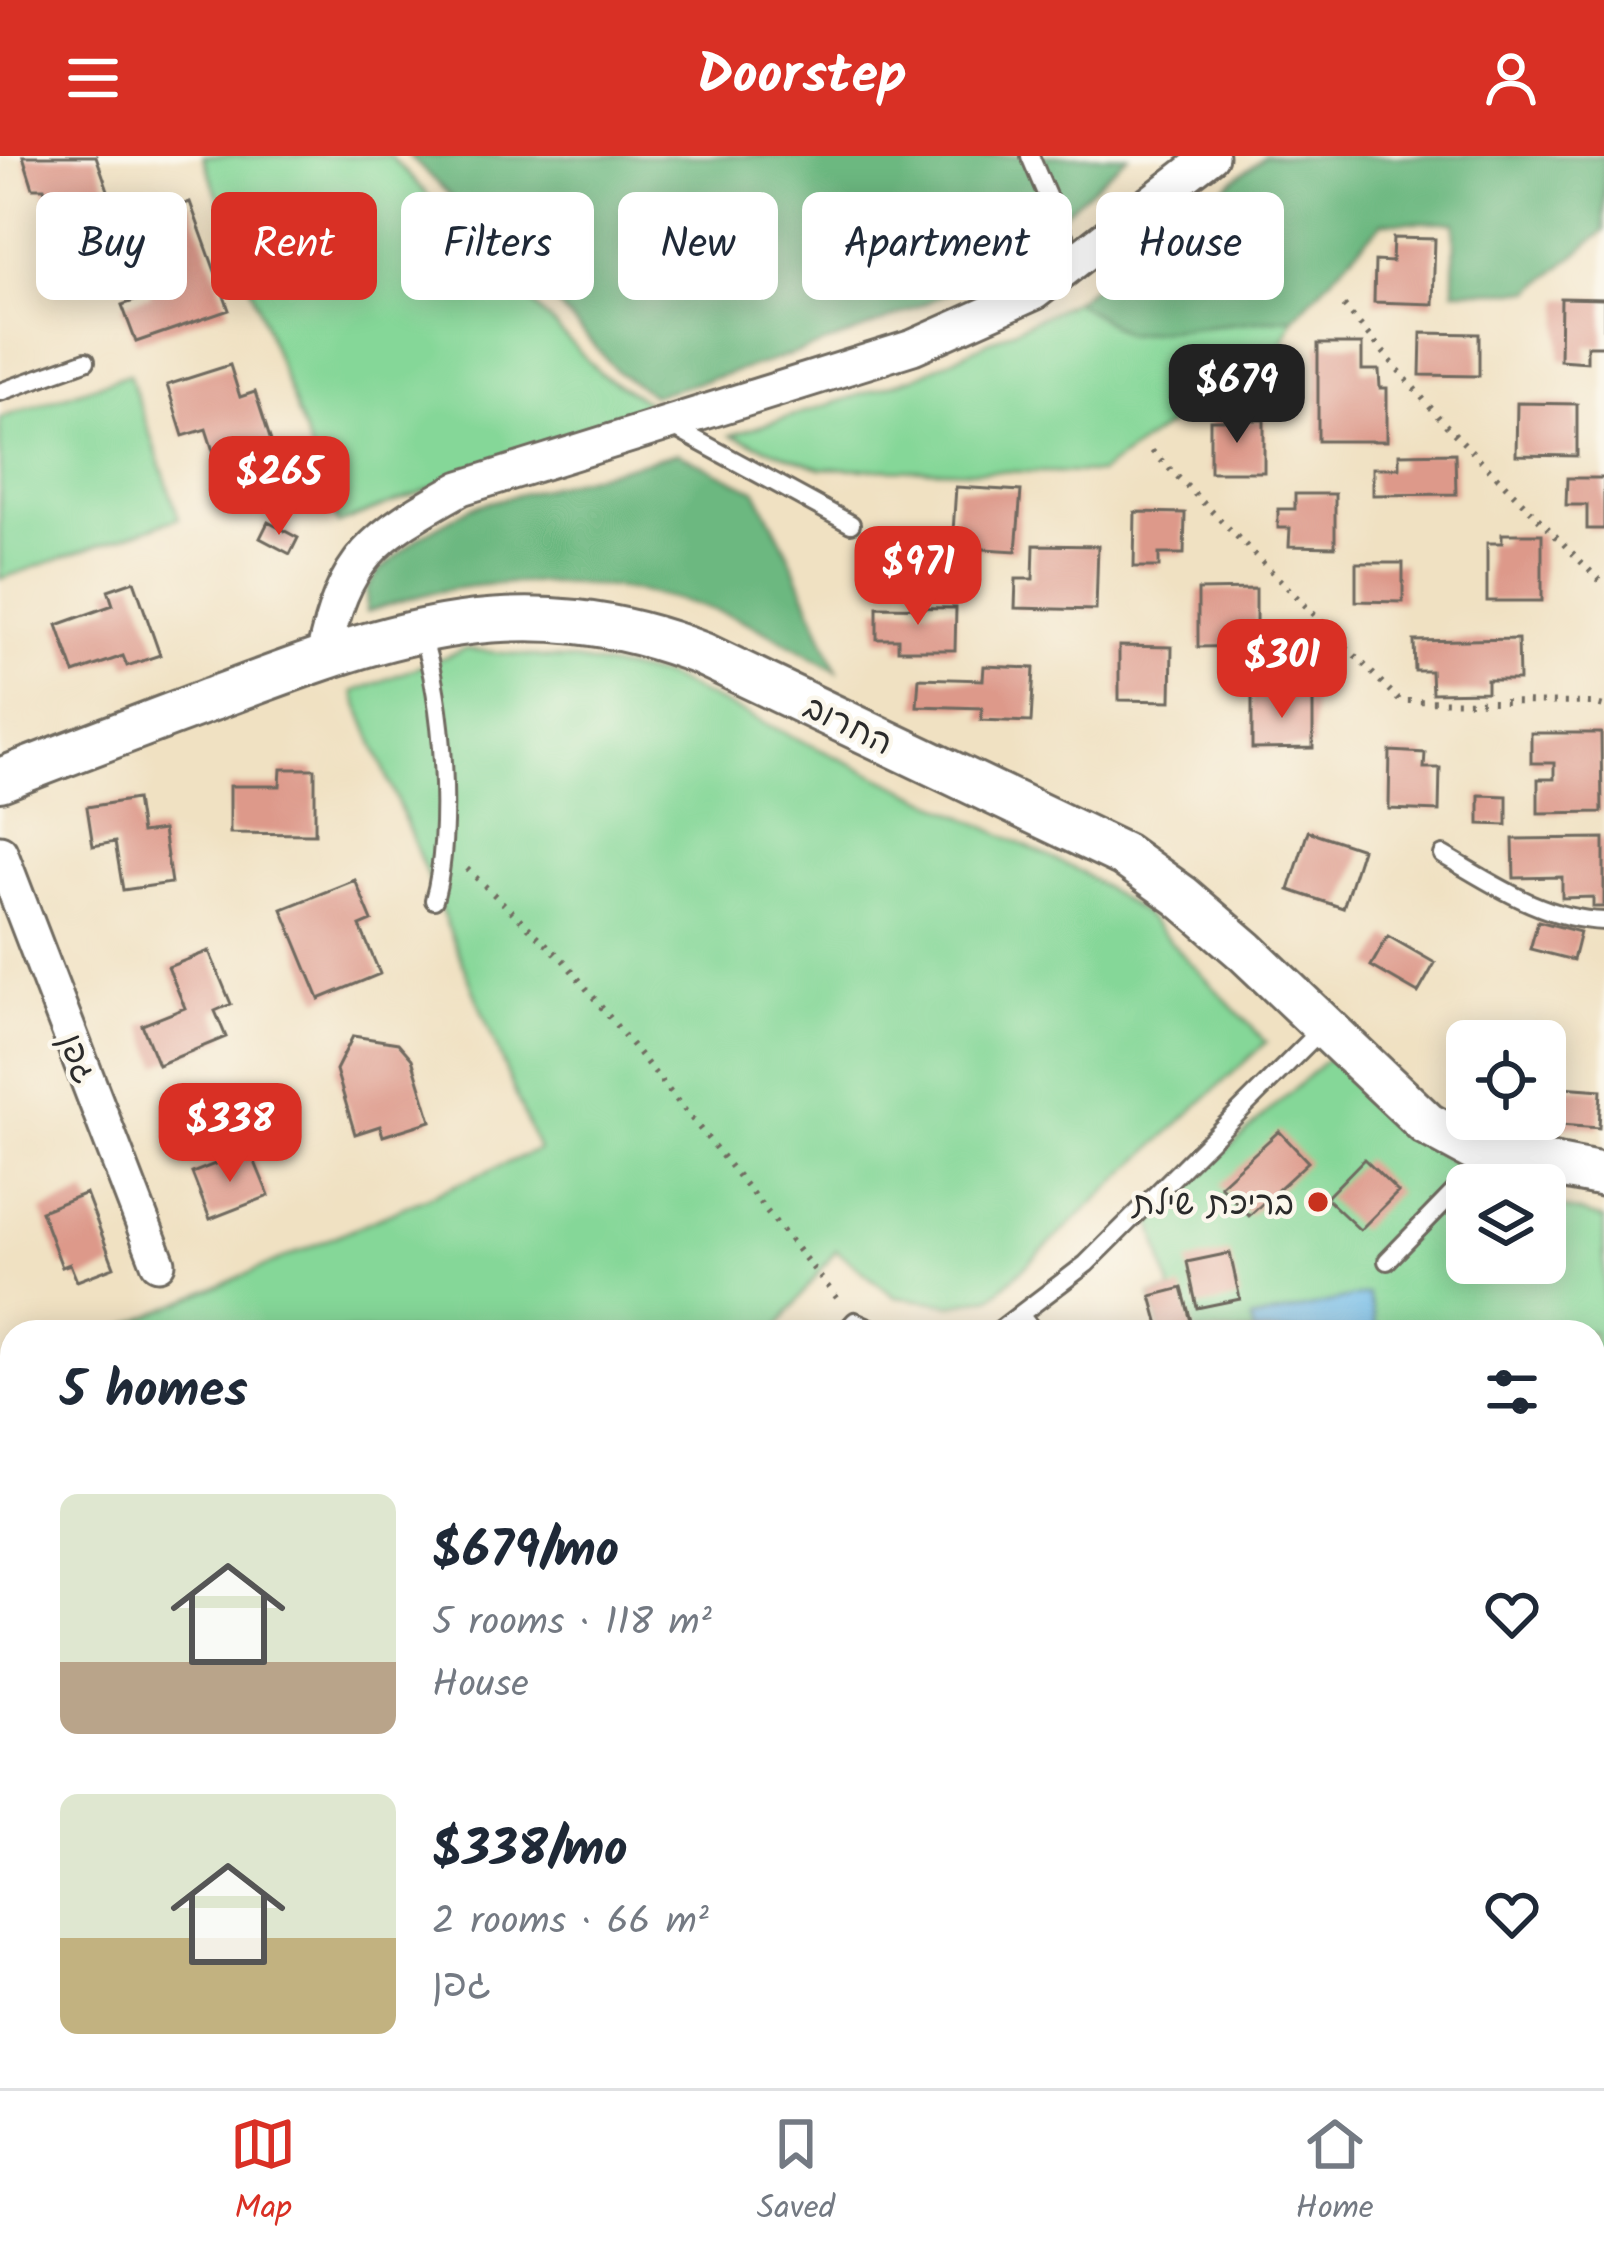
<!DOCTYPE html>
<meta charset="utf-8">
<style>
:root{--surface:#fff;--page:#f2f2f3;--text:#1f2937;--muted:#747a83;--line:#e0e1e3;--accent:#d93025}
body{margin:0;font-family:Kalam,"Playpen Sans Hebrew",sans-serif;background:var(--page);color:var(--text);height:100vh;display:flex;flex-direction:column;font-size:45px;white-space:nowrap}
*{box-sizing:border-box;margin:0}
p{font-size:39px;color:var(--muted)}
.icon{flex:none;width:66px;height:66px;fill:none;stroke:currentColor;stroke-width:2;stroke-linecap:round;stroke-linejoin:round}
.map{position:relative;flex:1;overflow:hidden}
.panel{position:absolute;left:0px;top:1164px;width:1605px;height:768px;display:flex;flex-direction:column;background:var(--surface);border-radius:36px 36px 0 0;box-shadow:0 6px 30px #0003}
.panel>*{flex:none}
.hud{position:absolute;left:36px;top:36px;width:1533px;height:108px;display:flex;gap:24px}
.controls{position:absolute;left:1446px;top:864px;display:grid;gap:24px}
.controls a{display:grid;place-items:center;width:120px;height:120px;border-radius:18px;background:var(--surface);box-shadow:0 6px 30px #0003;font-size:60px}
.price{position:absolute;translate:-50% -102px;padding:0 27px;border-radius:24px;background:var(--accent);color:#fff;font-size:39px;line-height:78px;filter:drop-shadow(0 3px 6px #0008)}
.price::after{content:'';position:absolute;left:50%;top:72px;width:36px;height:27px;margin-left:-18px;background:inherit;clip-path:polygon(0 0,100% 0,50% 100%)}
.price.on{background:#222;color:#fff}
ul{padding:0;list-style:none}
li{display:flex;align-items:center;gap:36px;height:300px;padding:0 60px}
li span{display:grid;place-items:center;flex:none;width:336px;height:240px;border-radius:18px;color:#555}
li>.icon{margin-inline-start:auto}
span .icon{width:144px;height:144px;fill:#fffc;stroke-width:1}
li b{font-size:51px}
h2{display:flex;justify-content:space-between;align-items:center;height:144px;padding:0 60px;font-size:51px}
.pill{padding:0 42px;border-radius:18px;background:var(--surface);box-shadow:0 6px 30px #0003;font-size:42px;line-height:108px}
.pill.on{background:var(--accent);color:#fff}
header{display:flex;justify-content:space-between;align-items:center;height:156px;padding:0 60px;background:var(--accent);color:#fff;font-size:54px;font-weight:600}
.menu{display:flex;justify-content:space-around;align-items:center;height:168px;border-top:3px solid var(--line);background:var(--surface);font-size:33px;color:var(--muted)}
.menu a{display:grid;justify-items:center;gap:6px}
.menu .on{color:var(--accent)}
.map>svg:first-child{display:block}
</style>
<header><svg class="icon" aria-label="menu" viewBox="0 0 24 24"><path d="M4 6h16M4 12h16M4 18h16"/></svg>Doorstep<svg class="icon" aria-label="person" viewBox="0 0 24 24"><circle cx="12" cy="8" r="4"/><path d="M4 21q1-7 8-7t8 7"/></svg></header>
<div class="map">
<svg width="1604" height="1932" viewBox="0 0 1604 1932">
<rect width="100%" height="100%" fill="#fbf7ec"/>
<filter id="ink" filterUnits="userSpaceOnUse"><feTurbulence type="fractalNoise" baseFrequency=".00833" numOctaves="2"/><feDisplacementMap in="SourceGraphic" scale="24" xChannelSelector="R" yChannelSelector="G"/><feConvolveMatrix kernelMatrix="1 2 1 2 8 2 1 2 1" color-interpolation-filters="sRGB"/></filter>
<filter id="wash" filterUnits="userSpaceOnUse"><feTurbulence type="fractalNoise" baseFrequency=".004" numOctaves="4" result="noise"/><feDisplacementMap in="SourceGraphic" scale="48" xChannelSelector="R" yChannelSelector="G"/><feGaussianBlur stdDeviation="2.7" result="paint"/><feColorMatrix in="noise" values="0 0 0 0 0 0 0 0 0 0 0 0 0 0 0 0 0 1.4 0 .05"/><feComposite in="paint" operator="in"/></filter>
<g filter="url(#wash)">
<rect width="100%" height="100%" fill="#f0e1c2"/>
<path fill="#85d798" stroke="#588162" stroke-width="3" d="M 203,0 L 390,0 L 601,218 L 663,256 L 555,284 L 338,368 Z
M 1074,145 L 1126,178 L 1294,161 L 1281,191 L 1099,317 L 820,312 L 731,279 L 913,222 Z
M 129,218 L 179,362 L 0,423 L 0,262 Z
M 465,493 L 579,505 L 664,520 L 1081,716 L 1144,758 L 1266,886 L 992,1141 L 953,1149 L 895,1141 L 836,1094 L 774,1176 L 111,1176 L 538,994 L 353,536 Z
M 1329,901 L 1423,987 L 1489,1029 L 1467,1029 L 1467,1107 L 1545,1107 L 1545,1047 L 1604,1063 L 1604,1388 L 1593,1404 L 1593,1176 L 1161,1176 L 1151,1140 L 1171,1135 L 1151,1063 Z
M 12,1218 L 12,1920 L 1132,1920 L 1123,1932 L 0,1932 L 0,1223 Z"/>
<path fill="#6cb880" stroke="#4c7256" stroke-width="3" d="M 409,0 L 1128,0 C 1081,42 1034,88 978,120 C 876,178 765,208 653,239 L 619,217 L 519,106 Z
M 1265,0 L 1604,0 L 1604,75 L 1532,135 L 1454,135 L 1455,66 L 1383,66 L 1294,161 L 1126,178 L 1074,145 Z
M 678,297 L 756,335 L 789,399 L 837,515 C 805,498 773,476 739,463 C 647,428 544,418 446,434 C 419,438 392,448 366,456 L 367,433 L 378,416 L 418,382 L 471,351 Z"/>
<path fill="#70bbe9" stroke="#4e738a" stroke-width="3" d="M 1368,1138 L 1377,1176 L 1254,1176 L 1251,1164 Z"/>
<g id="blocks">
<path fill="#dd998a" d="M 23,0 L 96,0 L 109,37 L 52,56 L 44,32 L 33,32 Z
M 190,46 L 229,154 L 136,186 L 122,149 L 151,139 L 126,69 Z
M 1393,82 L 1435,83 L 1433,148 L 1374,146 L 1375,105 L 1392,106 Z
M 1561,142 L 1604,143 L 1604,190 L 1587,190 L 1587,206 L 1560,204 Z
M 1421,177 L 1479,178 L 1479,220 L 1420,219 Z
M 1318,188 L 1362,188 L 1362,214 L 1379,214 L 1380,232 L 1387,232 L 1387,285 L 1318,285 Z
M 230,209 L 240,241 L 255,236 L 277,304 L 240,315 L 234,295 L 215,301 L 206,273 L 183,280 L 167,229 Z
M 1517,247 L 1577,248 L 1577,300 L 1516,299 Z
M 1210,264 L 1264,264 L 1264,316 L 1210,316 Z
M 1455,297 L 1456,338 L 1373,339 L 1373,312 L 1399,312 L 1399,298 Z
M 1567,322 L 1604,322 L 1604,373 L 1587,373 L 1587,349 L 1566,349 Z
M 956,331 L 1021,335 L 1016,395 L 952,391 Z
M 1295,338 L 1335,338 L 1335,391 L 1289,390 L 1290,372 L 1278,372 L 1278,353 L 1295,353 Z
M 1135,356 L 1185,357 L 1184,398 L 1159,398 L 1159,411 L 1134,411 Z
M 268,366 L 298,382 L 290,398 L 260,382 Z
M 1502,378 L 1542,378 L 1542,445 L 1487,445 L 1487,387 L 1502,387 Z
M 1034,389 L 1098,390 L 1096,454 L 1015,452 L 1016,423 L 1033,423 Z
M 1356,407 L 1403,407 L 1403,446 L 1356,445 Z
M 134,425 L 160,499 L 127,510 L 123,500 L 74,517 L 57,469 L 113,449 L 108,434 Z
M 1256,433 L 1256,490 L 1198,491 L 1198,434 Z
M 877,451 L 956,452 L 955,494 L 898,494 L 898,483 L 877,483 Z
M 1518,483 L 1519,524 L 1487,524 L 1487,536 L 1432,537 L 1431,515 L 1415,515 L 1414,485 Z
M 1119,490 L 1172,491 L 1171,545 L 1119,544 Z
M 984,510 L 1034,512 L 1031,566 L 981,564 L 982,552 L 917,550 L 919,522 L 983,524 Z
M 1252,537 L 1313,537 L 1313,592 L 1252,593 Z
M 1531,577 L 1601,577 L 1602,656 L 1538,657 L 1538,623 L 1554,623 L 1554,607 L 1531,607 Z
M 1390,595 L 1425,597 L 1424,612 L 1440,612 L 1439,655 L 1389,653 Z
M 281,613 L 315,613 L 315,678 L 230,677 L 230,630 L 280,630 Z
M 1479,639 L 1507,640 L 1507,669 L 1479,668 Z
M 136,643 L 141,677 L 163,674 L 171,727 L 123,734 L 115,686 L 93,690 L 87,651 Z
M 1308,675 L 1362,693 L 1343,752 L 1289,734 Z
M 1604,682 L 1604,751 L 1593,751 L 1593,741 L 1562,742 L 1562,721 L 1514,722 L 1513,683 Z
M 355,724 L 372,765 L 360,770 L 380,818 L 319,843 L 282,753 Z
M 1538,765 L 1580,776 L 1573,804 L 1530,793 Z
M 1388,780 L 1435,807 L 1418,837 L 1371,810 Z
M 209,795 L 231,848 L 215,855 L 226,881 L 158,909 L 142,869 L 185,852 L 168,811 Z
M 353,880 L 398,887 L 412,903 L 431,965 L 383,980 L 380,970 L 355,978 L 336,914 Z
M 1562,931 L 1601,934 L 1599,972 L 1560,969 Z
M 1279,975 L 1308,1006 L 1249,1060 L 1220,1029 Z
M 250,994 L 269,1040 L 210,1063 L 192,1017 Z
M 1364,1003 L 1398,1036 L 1360,1074 L 1326,1042 Z
M 86,1037 L 114,1111 L 77,1125 L 70,1108 L 62,1111 L 41,1055 Z
M 1230,1097 L 1240,1143 L 1197,1152 L 1187,1106 Z
M 1182,1132 L 1194,1176 L 1161,1176 L 1151,1140 Z
M 1593,1838 L 1604,1838 L 1604,1932 L 1578,1932 L 1578,1920 L 1593,1920 Z"/>
</g>
</g>
<g filter="url(#ink)">
<use href="#blocks" fill-opacity="0" stroke="#706b60" stroke-width="3"/>
<g fill="none" stroke-linecap="round" stroke-linejoin="round">
<defs>
<path id="service" d="M 1030,0 L 1074,103
M 0,236 L 86,205
M 673,271 L 851,368
M 421,478 C 444,540 453,680 434,744
M 1443,699 C 1495,729 1543,763 1604,765
M 1387,1105 L 1487,1002
M 1021,1160 L 1034,1176
M 845,1176 L 855,1165 L 880,1176
M 997,1176 L 1086,1108 L 1323,872"/>
<path id="minor" d="M 323,501 C 344,400 373,381 461,332 L 913,191 L 1034,137 L 1211,0
M 0,696 L 158,1107
M 1593,1641 L 1604,1648
M 1388,1920 L 1412,1932"/>
<path id="tertiary" d="M 0,624 C 74,595 149,567 223,539 C 392,475 524,428 702,498 L 1124,699 L 1181,740 L 1245,795 L 1427,968 L 1475,994 L 1604,1019
M 1593,1452 L 1604,1438
M 1165,1932 L 1178,1920"/>
</defs>
<use href="#service" stroke="#706b60" stroke-width="22"/>
<use href="#minor" stroke="#706b60" stroke-width="39"/>
<use href="#tertiary" stroke="#706b60" stroke-width="48"/>
<path stroke="#706b60" stroke-width="6" stroke-dasharray="3 9" stroke-linecap="butt" d="M 1344,150 L 1441,264 L 1604,429
M 1152,295 L 1400,545 L 1593,547 L 1604,550
M 467,713 L 564,805 L 842,1148"/>
<use href="#service" stroke="#fff" stroke-width="16"/>
<use href="#minor" stroke="#fff" stroke-width="33"/>
<use href="#tertiary" stroke="#fff" stroke-width="42"/>
</g>
</g>
<circle fill="#c8321e" stroke="#fbf7ec" stroke-width="4.5" cx="1318" cy="1046" r="12"/>
<g text-anchor="middle" stroke-width="9" stroke-linejoin="round" paint-order="stroke">
<g font-size="33" fill="#2b2b2b" stroke="#fbf7ec">
<text transform="translate(849 568) rotate(26)" y="12">החרוב</text>
<text transform="translate(79 902) rotate(69)" y="12">גפן</text>
</g>
<g font-size="33" fill="#2b2b2b" stroke="#fbf7ec" text-anchor="end">
<text x="1294" y="1058">בריכת שילת</text>
</g>
</g>
</svg>
<div class="controls">
<a><svg class="icon" aria-label="locate" viewBox="0 0 24 24"><circle cx="12" cy="12" r="6"/><path d="M12 2v4M12 18v4M2 12h4M18 12h4"/></svg></a>
<a><svg class="icon" aria-label="layers" viewBox="0 0 24 24"><path d="M12 4l9 5-9 5-9-5zM3 14l9 5 9-5"/></svg></a>
</div>
<b class="price on" style="left:1237px;top:290px">$679</b>
<b class="price" style="left:279px;top:382px">$265</b>
<b class="price" style="left:918px;top:472px">$971</b>
<b class="price" style="left:1282px;top:565px">$301</b>
<b class="price" style="left:230px;top:1029px">$338</b>
<div class="hud">
<a class="pill">Buy</a>
<a class="pill on">Rent</a>
<a class="pill">Filters</a>
<a class="pill">New</a>
<a class="pill">Apartment</a>
<a class="pill">House</a>
</div>
<section class="panel">
<h2>5 homes<svg class="icon" aria-label="filters" viewBox="0 0 24 24"><path d="M4 7h16M4 17h16"/><circle cx="9" cy="7" r="2"/><circle cx="15" cy="17" r="2"/></svg></h2>
<ul>
<li><span style="background:linear-gradient(#dfe7d0 70%,#b9a48a 0)"><svg class="icon" aria-label="home" viewBox="0 0 24 24"><path d="M3 11l9-7 9 7M6 9v11h12V9"/></svg></span><div><b>$679/mo</b><p>5 rooms · 118 m²</p><p>House</p></div><svg class="icon" aria-label="heart" viewBox="0 0 24 24"><path d="M12 20l-8-8c-3-5 5-10 8-4 3-6 11-1 8 4z"/></svg></li>
<li><span style="background:linear-gradient(#dfe7d0 60%,#c2b280 0)"><svg class="icon" aria-label="home" viewBox="0 0 24 24"><path d="M3 11l9-7 9 7M6 9v11h12V9"/></svg></span><div><b>$338/mo</b><p>2 rooms · 66 m²</p><p>גפן</p></div><svg class="icon" aria-label="heart" viewBox="0 0 24 24"><path d="M12 20l-8-8c-3-5 5-10 8-4 3-6 11-1 8 4z"/></svg></li>
</ul>
</section>
</div>
<nav class="menu">
<a class="on"><svg class="icon" aria-label="map" viewBox="0 0 24 24"><path d="M3 6l6-2 6 2 6-2v14l-6 2-6-2-6 2zM9 4v14M15 6v14"/></svg>Map</a>
<a><svg class="icon" aria-label="saved" viewBox="0 0 24 24"><path d="M7 4h10v16l-5-4-5 4z"/></svg>Saved</a>
<a><svg class="icon" aria-label="home" viewBox="0 0 24 24"><path d="M3 11l9-7 9 7M6 9v11h12V9"/></svg>Home</a>
</nav>
